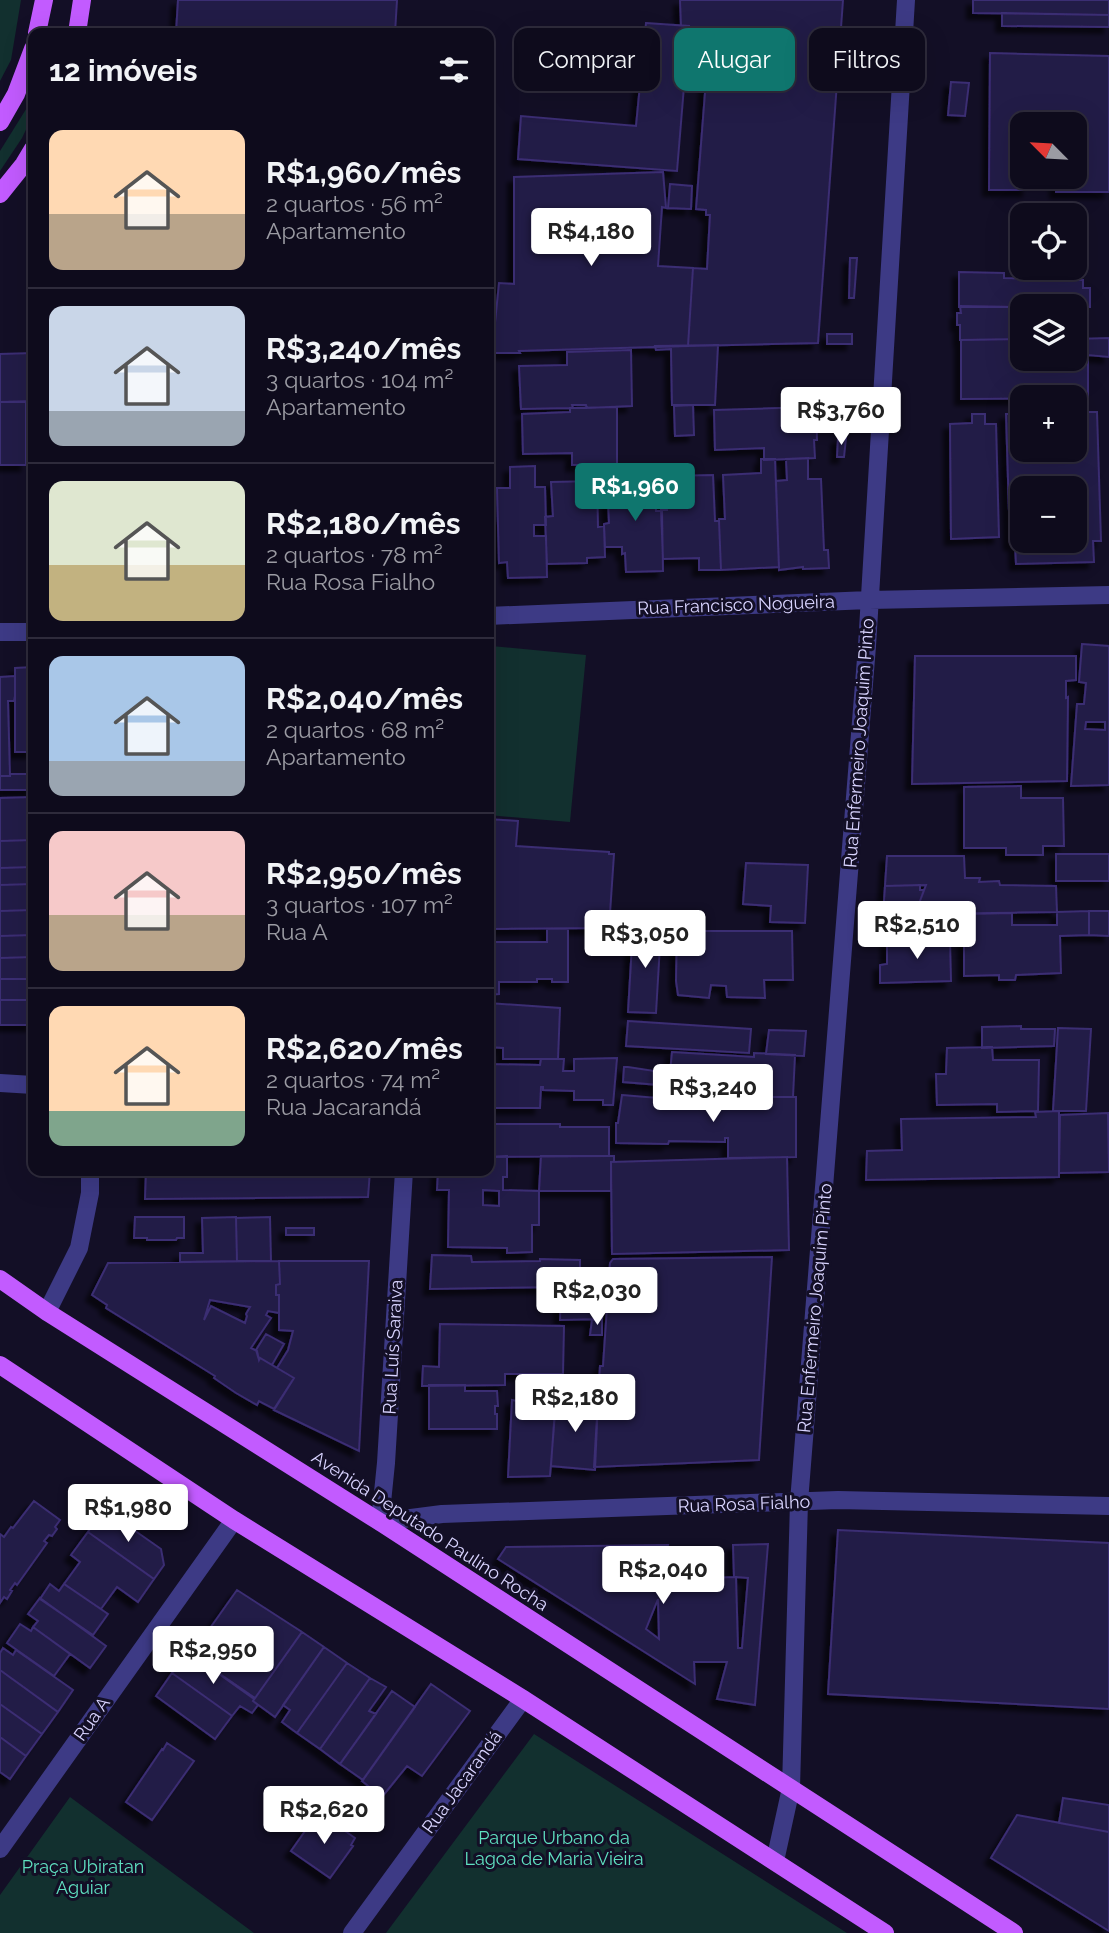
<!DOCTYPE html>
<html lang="pt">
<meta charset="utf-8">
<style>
:root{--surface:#0e0b1c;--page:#171425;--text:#f1f3f6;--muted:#9b9ba3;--line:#2e2b3b;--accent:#0f766e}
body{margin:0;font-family:Raleway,sans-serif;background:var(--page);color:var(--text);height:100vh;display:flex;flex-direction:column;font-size:26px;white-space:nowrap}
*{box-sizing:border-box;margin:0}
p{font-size:23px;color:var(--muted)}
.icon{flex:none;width:38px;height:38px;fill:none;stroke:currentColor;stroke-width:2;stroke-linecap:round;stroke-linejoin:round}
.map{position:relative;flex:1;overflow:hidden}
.sheet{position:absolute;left:28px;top:28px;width:466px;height:1148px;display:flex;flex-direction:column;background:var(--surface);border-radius:14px;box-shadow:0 7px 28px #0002,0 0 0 2px var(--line)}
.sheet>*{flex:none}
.guide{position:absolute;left:514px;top:28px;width:488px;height:63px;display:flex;gap:14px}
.needle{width:46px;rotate:294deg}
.buttons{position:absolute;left:1010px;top:112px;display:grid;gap:14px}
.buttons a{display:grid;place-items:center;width:77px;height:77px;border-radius:14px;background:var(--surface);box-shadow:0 7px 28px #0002,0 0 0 2px var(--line);font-size:35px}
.price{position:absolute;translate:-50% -60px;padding:0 16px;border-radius:7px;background:#fff;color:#222;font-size:23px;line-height:46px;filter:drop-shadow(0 2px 4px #0008)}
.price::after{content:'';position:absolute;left:50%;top:42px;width:21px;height:16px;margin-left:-10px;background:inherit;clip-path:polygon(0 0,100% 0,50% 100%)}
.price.current{background:var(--accent);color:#fff}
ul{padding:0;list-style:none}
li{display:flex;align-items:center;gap:21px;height:175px;padding:0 21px}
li+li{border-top:2px solid var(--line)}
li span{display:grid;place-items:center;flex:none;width:196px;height:140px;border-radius:14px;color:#555}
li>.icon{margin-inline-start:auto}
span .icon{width:84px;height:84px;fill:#fffc;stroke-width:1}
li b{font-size:30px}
h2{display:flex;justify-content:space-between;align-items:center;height:84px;padding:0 21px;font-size:30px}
.tag{padding:0 24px;border-radius:14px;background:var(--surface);box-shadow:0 7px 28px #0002,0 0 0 2px var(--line);font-size:24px;line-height:63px}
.tag.current{background:var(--accent);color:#fff}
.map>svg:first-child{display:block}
</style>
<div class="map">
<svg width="1109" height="1933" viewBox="0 0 1109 1933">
<defs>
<filter id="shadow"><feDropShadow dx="-6" dy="6" stdDeviation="2" flood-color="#0009"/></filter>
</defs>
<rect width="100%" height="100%" fill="#130f26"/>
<path fill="#12302f" d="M 0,0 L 21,0 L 11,60 L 0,81 Z
M 33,92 L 33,115 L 22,138 L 0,171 L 0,151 L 28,106 Z
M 491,646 L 586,655 L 570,822 L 488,815 L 488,672 Z
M 534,1734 L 847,1933 L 386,1933 Z
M 70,1797 L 254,1933 L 0,1933 L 0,1895 Z"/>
<path fill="#241b47" stroke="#3b2d73" stroke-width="2" fill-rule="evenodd" filter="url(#shadow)" d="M 178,0 L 397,0 L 395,33 L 176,33 Z
M 680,0 L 843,0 L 818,343 L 688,346 L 693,268 L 707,269 L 710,215 L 706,215 L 706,210 L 696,209 L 710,28 L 681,26 Z
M 973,0 L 1109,0 L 1109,15 L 973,13 Z
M 1002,13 L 1109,15 L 1109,27 L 1002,26 Z
M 646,23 L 689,26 L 677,171 L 518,159 L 521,116 L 636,126 Z
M 990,53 L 1109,56 L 1109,192 L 1056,192 L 1056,182 L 1028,181 L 1028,190 L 989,190 ZM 1022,124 L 1074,124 L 1074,177 L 1022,177 Z
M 951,82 L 969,83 L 965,116 L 948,115 Z
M 663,172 L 666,208 L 662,207 L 658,266 L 693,268 L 688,346 L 519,351 L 520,353 L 492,353 L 499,283 L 514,284 L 514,177 Z
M 670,184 L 692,186 L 691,209 L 668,208 Z
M 850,258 L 857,258 L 854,298 L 849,298 Z
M 959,272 L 1004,273 L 1004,278 L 1083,280 L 1083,288 L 1090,288 L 1090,307 L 959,307 Z
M 960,306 L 1017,307 L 1017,312 L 1022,312 L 1022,339 L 960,340 L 960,325 L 957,325 L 957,313 L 961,313 Z
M 1074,311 L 1077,311 L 1077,320 L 1085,320 L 1085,339 L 1074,339 Z
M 827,334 L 852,334 L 852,344 L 827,344 Z
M 1109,338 L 1109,357 L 1088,355 L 1088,398 L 961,399 L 961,340 L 1022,339 L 1022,359 L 1074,359 L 1074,339 Z
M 718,345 L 715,405 L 672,405 L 671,349 L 656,350 L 655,346 Z
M 631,350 L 632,406 L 587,408 L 586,405 L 572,405 L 573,408 L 570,408 L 521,409 L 519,366 L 567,365 L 567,352 Z
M 33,353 L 33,401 L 0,402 L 0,354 Z
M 0,402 L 26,402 L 26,465 L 0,465 Z
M 693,405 L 694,435 L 675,436 L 674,406 Z
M 617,407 L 617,464 L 572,465 L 572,453 L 523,454 L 522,414 L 570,412 L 570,408 L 573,408 Z
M 816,407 L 817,440 L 814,440 L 815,458 L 764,460 L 764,448 L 715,450 L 714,410 Z
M 1074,412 L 1097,412 L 1101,541 L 1093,541 L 1094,562 L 1016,564 L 1015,544 L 1010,544 L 1006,414 L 1022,414 L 1022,450 L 1074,450 ZM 1022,488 L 1074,488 L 1074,541 L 1022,541 Z
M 972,414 L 985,414 L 985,424 L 996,424 L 999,537 L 951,539 L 950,424 L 972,423 Z
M 838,438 L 846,438 L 844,457 L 837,457 Z
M 808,458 L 808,479 L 821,479 L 824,550 L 828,550 L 829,568 L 803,569 L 803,567 L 779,570 L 776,481 L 787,480 L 786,459 Z
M 761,459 L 775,459 L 779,567 L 721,570 L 719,521 L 719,519 L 725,519 L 723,475 L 761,473 Z
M 535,466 L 535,487 L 545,487 L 546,525 L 534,525 L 534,536 L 546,536 L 547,577 L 508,578 L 507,562 L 499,563 L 497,488 L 510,488 L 510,467 Z
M 713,475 L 715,521 L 719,521 L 721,570 L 699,570 L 699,558 L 663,559 L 661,510 L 667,510 L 665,476 Z
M 654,477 L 656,511 L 662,511 L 663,571 L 626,572 L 625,553 L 622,554 L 622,547 L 605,547 L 604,524 L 609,523 L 607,479 Z
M 597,481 L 598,527 L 604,526 L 605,557 L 587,558 L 587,563 L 547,564 L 545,517 L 553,516 L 551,482 Z
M 1082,644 L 1109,646 L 1109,785 L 1071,786 L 1077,704 L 1084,704 L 1086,683 L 1079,682 ZM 1086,722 L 1105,722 L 1105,730 L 1085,729 Z
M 915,656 L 1076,656 L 1076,680 L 1066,681 L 1066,698 L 1068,697 L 1067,781 L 912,784 Z
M 33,667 L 33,752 L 15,752 L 15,668 Z
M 15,676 L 15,696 L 14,701 L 8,701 L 10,776 L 0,776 L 0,677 Z
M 10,774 L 33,774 L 33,790 L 0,790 L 0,776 L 10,776 Z
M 1021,786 L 1021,798 L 1063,798 L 1064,846 L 1043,846 L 1043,855 L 1006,855 L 1006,848 L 964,848 L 964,787 Z
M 33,797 L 33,840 L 0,841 L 0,798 Z
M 488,819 L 518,821 L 516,846 L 609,852 L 609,854 L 614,854 L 609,928 L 488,929 Z
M 33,840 L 33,867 L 0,868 L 0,841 Z
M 1056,854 L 1109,854 L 1109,881 L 1056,881 Z
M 887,856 L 964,856 L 965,878 L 980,878 L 979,882 L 999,881 L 1000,885 L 1056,886 L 1057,912 L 919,914 L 920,901 L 926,885 L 885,886 Z
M 746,863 L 808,865 L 805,923 L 770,922 L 771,906 L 743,904 Z
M 33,867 L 33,884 L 0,885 L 0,868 Z
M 33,884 L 33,910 L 0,911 L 0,885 Z
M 920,885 L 920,890 L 924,890 L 920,901 L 919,914 L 883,916 L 885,886 Z
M 33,910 L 33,935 L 0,936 L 0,911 Z
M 1089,911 L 1109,911 L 1109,936 L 1089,935 Z
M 1089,911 L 1089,935 L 1060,936 L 1061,973 L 1016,975 L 1015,980 L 999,980 L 999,975 L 964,976 L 964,914 L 1012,913 L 1012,925 L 1057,925 L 1057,912 Z
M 633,928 L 661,928 L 656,1013 L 628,1012 Z
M 547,929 L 568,929 L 568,982 L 552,982 L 552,979 L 537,979 L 537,982 L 499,982 L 499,994 L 488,995 L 488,942 L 547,942 Z
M 677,931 L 792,931 L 793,980 L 764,980 L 765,998 L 727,997 L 726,986 L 711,985 L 709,998 L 678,995 L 676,981 Z
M 33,935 L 33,957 L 0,958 L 0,936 Z
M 950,939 L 951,981 L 880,983 L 880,965 L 887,964 L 887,940 Z
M 33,957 L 33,979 L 0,979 L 0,958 Z
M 0,979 L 33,979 L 33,1000 L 0,1000 Z
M 0,1000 L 33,1000 L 33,1025 L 0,1025 Z
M 488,1003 L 560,1008 L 558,1059 L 503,1059 L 503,1048 L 488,1047 Z
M 628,1021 L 751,1029 L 749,1053 L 626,1046 Z
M 1021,1026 L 1021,1029 L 1055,1029 L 1054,1046 L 982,1048 L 982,1027 Z
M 1058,1028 L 1091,1029 L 1086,1111 L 1053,1111 Z
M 769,1030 L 806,1031 L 804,1056 L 766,1054 Z
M 992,1047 L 993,1060 L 1039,1060 L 1038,1111 L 997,1112 L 997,1104 L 937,1105 L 936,1074 L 946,1074 L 947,1048 Z
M 672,1052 L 754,1057 L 754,1053 L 795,1055 L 793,1097 L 749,1097 L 749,1101 L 693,1097 L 693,1099 L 668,1098 L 658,1097 L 659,1085 L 623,1082 L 624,1067 L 628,1067 L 661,1072 L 659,1083 L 669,1084 Z
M 617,1058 L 613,1105 L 603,1105 L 603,1100 L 574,1100 L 574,1091 L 543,1090 L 543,1087 L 541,1087 L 540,1108 L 488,1108 L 488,1064 L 540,1065 L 541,1059 L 564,1059 L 563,1071 L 574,1071 L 574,1059 Z
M 622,1095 L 693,1101 L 693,1097 L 749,1101 L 749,1097 L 796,1097 L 796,1157 L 728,1158 L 728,1138 L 725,1138 L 725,1142 L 669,1141 L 668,1144 L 616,1143 L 616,1123 L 618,1123 Z
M 1059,1111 L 1059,1177 L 866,1180 L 867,1151 L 902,1150 L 901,1119 L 1036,1117 L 1035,1112 Z
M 1108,1113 L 1109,1172 L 1059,1173 L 1060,1115 Z
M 493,1124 L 560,1124 L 560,1127 L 609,1127 L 609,1156 L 492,1157 Z
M 507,1156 L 507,1177 L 503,1177 L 503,1190 L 539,1191 L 539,1225 L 532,1225 L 532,1252 L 507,1253 L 507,1248 L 448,1247 L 449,1190 L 437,1190 L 438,1171 L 488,1171 L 488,1157 ZM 483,1190 L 499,1191 L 499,1206 L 483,1205 Z
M 541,1156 L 614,1156 L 614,1162 L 611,1162 L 611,1191 L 539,1191 Z
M 787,1157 L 789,1250 L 612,1254 L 611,1162 Z
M 146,1171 L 370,1171 L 368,1197 L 145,1199 Z
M 135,1217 L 184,1217 L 184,1238 L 177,1238 L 176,1240 L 147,1240 L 147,1238 L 134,1238 Z
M 236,1217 L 237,1261 L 180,1262 L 180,1253 L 203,1253 L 202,1218 Z
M 270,1217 L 271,1261 L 237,1261 L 236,1218 Z
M 286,1228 L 314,1228 L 314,1235 L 286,1235 Z
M 432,1255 L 471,1256 L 472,1262 L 540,1261 L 540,1259 L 580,1260 L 580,1272 L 596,1271 L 596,1287 L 604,1287 L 602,1319 L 560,1320 L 561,1293 L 563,1292 L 563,1287 L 430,1289 Z
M 772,1257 L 759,1460 L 594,1467 L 600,1366 L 603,1366 L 610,1263 L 613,1259 Z
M 279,1261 L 369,1261 L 359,1451 L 274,1410 L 294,1378 L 277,1368 L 288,1350 L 293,1331 L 279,1330 L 279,1295 L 276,1295 L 276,1285 L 280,1284 Z
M 279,1261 L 280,1284 L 276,1285 L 276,1295 L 279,1295 L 279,1313 L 268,1311 L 266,1315 L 271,1318 L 251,1348 L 257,1351 L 259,1360 L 260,1358 L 294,1378 L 274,1409 L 259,1401 L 257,1405 L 236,1393 L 214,1378 L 215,1376 L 106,1308 L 107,1305 L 92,1295 L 108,1263 ZM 210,1300 L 250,1307 L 246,1314 L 247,1316 L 245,1323 L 211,1306 L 204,1320 Z
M 602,1319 L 602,1335 L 590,1335 L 592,1320 Z
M 440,1324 L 564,1326 L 563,1374 L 505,1374 L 505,1385 L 422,1386 L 423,1366 L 439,1367 Z
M 266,1334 L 284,1344 L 272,1365 L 260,1358 L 259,1360 L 256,1350 Z
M 429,1385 L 465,1385 L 465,1391 L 497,1391 L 498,1406 L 495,1406 L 495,1414 L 497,1414 L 497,1429 L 429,1429 Z
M 517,1398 L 556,1401 L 550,1476 L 508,1477 L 512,1400 L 517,1401 Z
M 561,1398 L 598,1401 L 595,1470 L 551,1466 L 555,1408 L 560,1409 Z
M 34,1501 L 60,1520 L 55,1527 L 57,1529 L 52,1536 L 49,1535 L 44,1541 L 47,1543 L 17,1585 L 15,1583 L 10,1590 L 12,1591 L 7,1599 L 4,1597 L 0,1603 L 0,1534 L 4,1537 L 11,1527 L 13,1528 Z
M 104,1509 L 161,1549 L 164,1565 L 154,1579 L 88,1532 Z
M 838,1530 L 1109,1543 L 1109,1709 L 828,1694 Z
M 88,1532 L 154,1579 L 138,1602 L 117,1587 L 101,1609 L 64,1584 L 80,1562 L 71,1555 Z
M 768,1544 L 755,1705 L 717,1699 L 727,1662 L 694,1662 L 695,1684 L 498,1559 L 506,1547 L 668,1545 L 664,1566 L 625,1567 L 625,1580 L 658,1592 L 658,1580 L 734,1577 L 733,1545 ZM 736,1577 L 748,1578 L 742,1648 L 738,1648 ZM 658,1599 L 659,1639 L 646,1629 Z
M 50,1584 L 59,1591 L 64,1584 L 108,1614 L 93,1635 L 40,1599 Z
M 237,1590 L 302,1632 L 255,1698 L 188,1652 L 205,1629 L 208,1631 Z
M 40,1598 L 106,1646 L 90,1668 L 33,1627 L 38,1621 L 28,1614 Z
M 20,1624 L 31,1631 L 33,1627 L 70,1654 L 54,1676 L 7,1643 Z
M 302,1632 L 324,1647 L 275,1717 L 253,1701 Z
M 324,1647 L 347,1663 L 297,1733 L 282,1722 L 290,1710 L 283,1705 Z
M 3,1648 L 13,1655 L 16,1650 L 73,1690 L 58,1712 L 0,1670 L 0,1653 Z
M 188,1652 L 254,1699 L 253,1701 L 258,1705 L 252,1713 L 240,1706 L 232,1716 L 172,1673 Z
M 347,1663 L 370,1678 L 320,1749 L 297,1733 Z
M 0,1670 L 58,1712 L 42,1734 L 0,1704 Z
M 172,1673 L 232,1716 L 215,1739 L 156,1696 Z
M 370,1678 L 386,1687 L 369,1711 L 376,1714 L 340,1764 L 320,1749 Z
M 431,1684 L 470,1711 L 422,1776 L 407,1766 L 382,1797 L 362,1781 Z
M 392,1691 L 415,1707 L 363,1780 L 340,1764 Z
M 0,1704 L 42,1734 L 26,1756 L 0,1737 Z
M 0,1737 L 26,1756 L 10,1779 L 0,1772 Z
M 167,1743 L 194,1761 L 152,1820 L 126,1802 L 162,1749 L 163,1750 Z
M 1063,1798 L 1109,1805 L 1109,1832 L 1059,1823 Z
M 1017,1815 L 1109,1832 L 1109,1931 L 991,1858 Z
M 315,1817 L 325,1824 L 328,1819 L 355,1838 L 351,1845 L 353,1846 L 330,1878 L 291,1851 Z"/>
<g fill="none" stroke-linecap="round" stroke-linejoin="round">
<path stroke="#3d3a85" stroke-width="18" d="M 488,616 L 869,600 L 1109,595
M 0,632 L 33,632
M 0,1083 L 33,1085
M 404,1171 L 386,1463 L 380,1522 L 442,1514 L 838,1500 L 1109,1506
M 47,1312 L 79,1248 L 90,1193 L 90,1171
M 0,1849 L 234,1520
M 775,1861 L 791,1788 L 799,1502 L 867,646 L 906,0
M 352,1933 L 523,1699"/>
<path stroke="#c25bff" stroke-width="18" d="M 37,33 L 44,0
M 77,33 L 82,0
M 0,122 L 16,94 L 33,49
M 0,194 L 24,164 L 33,149
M 0,1279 L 47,1312 L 380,1522 L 1014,1933
M 0,1365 L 234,1520 L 523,1699 L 885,1933"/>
</g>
<g text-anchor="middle" stroke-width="6" stroke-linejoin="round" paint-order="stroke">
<g font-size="18" fill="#d9d4ff" stroke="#130f26">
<text transform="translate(736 605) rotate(-2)" y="6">Rua Francisco Nogueira</text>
<text transform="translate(859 743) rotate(-86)" y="6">Rua Enfermeiro Joaquim Pinto</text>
<text transform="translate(815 1308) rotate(-85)" y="6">Rua Enfermeiro Joaquim Pinto</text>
<text transform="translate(393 1347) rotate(-87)" y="6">Rua Luís Saraiva</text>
<text transform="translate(744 1504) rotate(-2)" y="6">Rua Rosa Fialho</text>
<text transform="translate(430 1531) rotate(33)" y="6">Avenida Deputado Paulino Rocha</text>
<text transform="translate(92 1719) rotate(-55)" y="6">Rua A</text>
<text transform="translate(462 1782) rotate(-54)" y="6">Rua Jacarandá</text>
</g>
<g font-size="18" fill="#5fe0c0" stroke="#130f26">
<text x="554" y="1844">Parque Urbano da<tspan x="554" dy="21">Lagoa de Maria Vieira</tspan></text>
<text x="83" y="1873">Praça Ubiratan<tspan x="83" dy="21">Aguiar</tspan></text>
</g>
</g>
</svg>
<div class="buttons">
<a><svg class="needle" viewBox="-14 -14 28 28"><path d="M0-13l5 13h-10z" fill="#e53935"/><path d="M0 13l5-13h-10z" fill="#9b9ba3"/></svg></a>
<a><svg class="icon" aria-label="locate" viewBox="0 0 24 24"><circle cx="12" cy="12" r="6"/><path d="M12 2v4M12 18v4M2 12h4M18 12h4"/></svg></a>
<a><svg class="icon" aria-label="layers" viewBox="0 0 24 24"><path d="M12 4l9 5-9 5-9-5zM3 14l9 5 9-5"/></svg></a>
<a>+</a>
<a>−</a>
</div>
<b class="price" style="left:591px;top:268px">R$4,180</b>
<b class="price" style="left:841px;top:447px">R$3,760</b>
<b class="price current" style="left:635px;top:523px">R$1,960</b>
<b class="price" style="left:917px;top:961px">R$2,510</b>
<b class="price" style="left:645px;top:970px">R$3,050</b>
<b class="price" style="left:713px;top:1124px">R$3,240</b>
<b class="price" style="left:597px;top:1327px">R$2,030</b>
<b class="price" style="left:575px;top:1434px">R$2,180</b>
<b class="price" style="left:128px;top:1544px">R$1,980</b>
<b class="price" style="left:663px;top:1606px">R$2,040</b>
<b class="price" style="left:213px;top:1686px">R$2,950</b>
<b class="price" style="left:324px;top:1846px">R$2,620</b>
<div class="guide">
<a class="tag">Comprar</a>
<a class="tag current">Alugar</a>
<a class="tag">Filtros</a>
</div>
<section class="sheet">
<h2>12 imóveis<svg class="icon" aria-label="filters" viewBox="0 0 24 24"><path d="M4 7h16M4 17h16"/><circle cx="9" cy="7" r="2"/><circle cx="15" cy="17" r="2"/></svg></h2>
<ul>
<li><span style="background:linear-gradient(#ffd9b3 60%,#b9a48a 0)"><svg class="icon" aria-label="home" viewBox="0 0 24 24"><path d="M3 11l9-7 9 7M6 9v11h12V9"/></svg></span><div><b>R$1,960/mês</b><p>2 quartos · 56 m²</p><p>Apartamento</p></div></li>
<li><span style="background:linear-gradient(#c9d6e8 75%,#9aa5b1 0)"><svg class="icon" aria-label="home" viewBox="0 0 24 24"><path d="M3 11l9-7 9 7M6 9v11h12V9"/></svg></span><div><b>R$3,240/mês</b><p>3 quartos · 104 m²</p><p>Apartamento</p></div></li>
<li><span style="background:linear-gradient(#dfe7d0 60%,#c2b280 0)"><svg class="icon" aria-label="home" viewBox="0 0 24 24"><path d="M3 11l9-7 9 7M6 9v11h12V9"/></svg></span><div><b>R$2,180/mês</b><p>2 quartos · 78 m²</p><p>Rua Rosa Fialho</p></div></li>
<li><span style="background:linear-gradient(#a9c7e8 75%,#9aa5b1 0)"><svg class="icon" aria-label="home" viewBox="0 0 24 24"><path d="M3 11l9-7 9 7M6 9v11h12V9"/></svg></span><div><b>R$2,040/mês</b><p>2 quartos · 68 m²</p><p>Apartamento</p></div></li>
<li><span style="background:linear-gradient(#f6c9c9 60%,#b9a48a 0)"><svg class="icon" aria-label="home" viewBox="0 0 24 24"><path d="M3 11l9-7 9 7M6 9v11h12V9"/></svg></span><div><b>R$2,950/mês</b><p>3 quartos · 107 m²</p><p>Rua A</p></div></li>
<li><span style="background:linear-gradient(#ffd9b3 75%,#7fa58c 0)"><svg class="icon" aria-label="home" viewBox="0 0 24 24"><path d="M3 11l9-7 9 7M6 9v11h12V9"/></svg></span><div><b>R$2,620/mês</b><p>2 quartos · 74 m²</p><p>Rua Jacarandá</p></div></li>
</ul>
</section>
</div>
